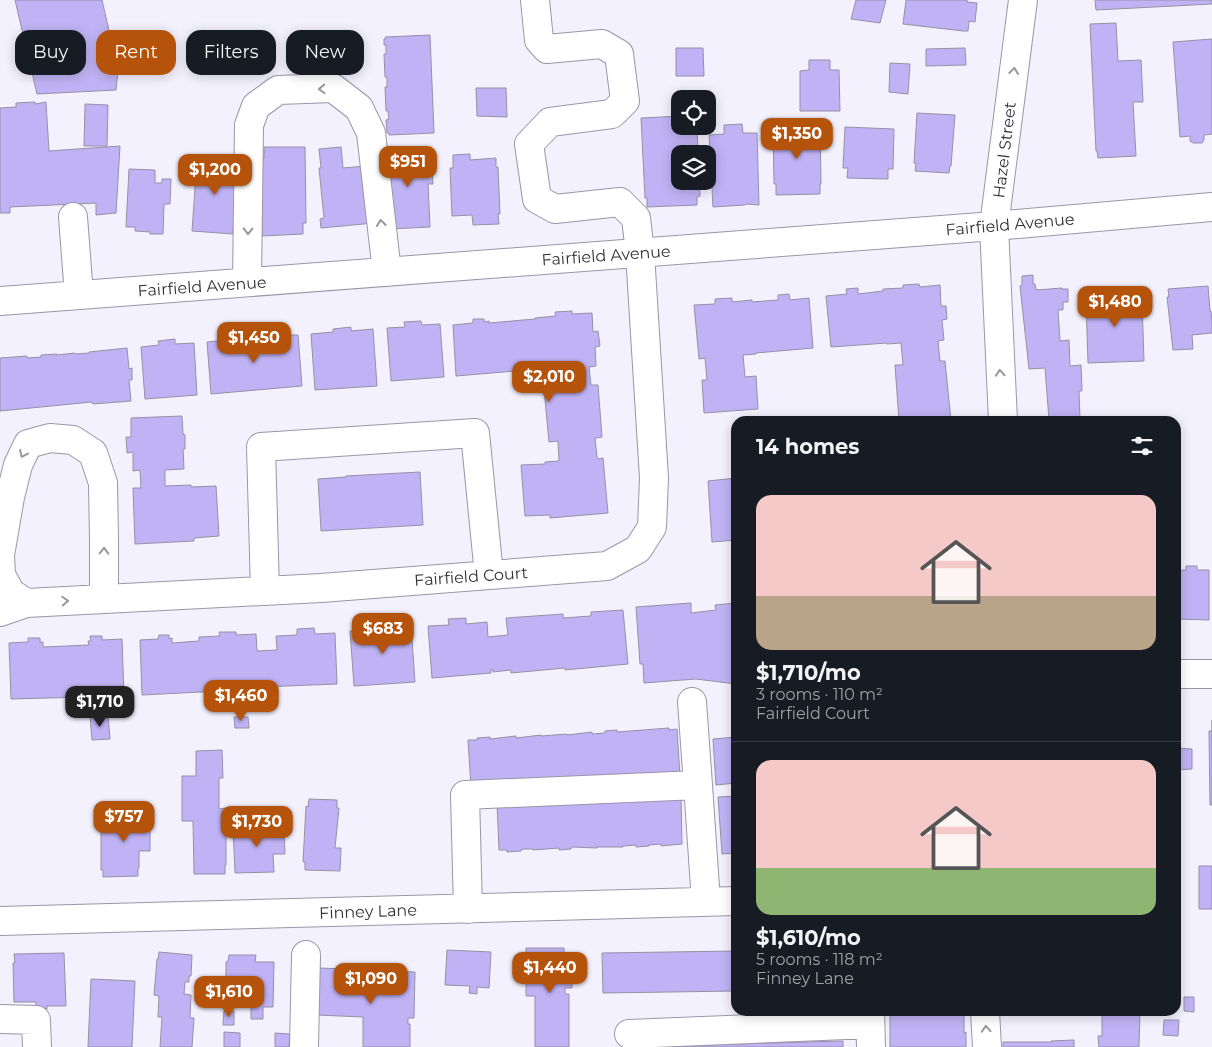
<!DOCTYPE html>
<meta charset="utf-8">
<style>
:root{--surface:#171b24;--page:#20242c;--text:#f1f3f6;--muted:#9ea1a6;--line:#363941;--accent:#b45309}
body{margin:0;font-family:Montserrat,sans-serif;background:var(--page);color:var(--text);height:100vh;display:flex;flex-direction:column;font-size:19px;white-space:nowrap}
*{box-sizing:border-box;margin:0}
p{font-size:16px;color:var(--muted)}
.icon{flex:none;width:28px;height:28px;fill:none;stroke:currentColor;stroke-width:2;stroke-linecap:round;stroke-linejoin:round}
.map{position:relative;flex:1;overflow:hidden}
.side{position:absolute;left:731px;top:416px;width:450px;height:600px;display:flex;flex-direction:column;background:var(--surface);border-radius:15px;box-shadow:0 2px 12px #0003}
.side>*{flex:none}
.banner{position:absolute;left:15px;top:30px;width:475px;height:45px;display:flex;gap:10px}
.fabs{position:absolute;left:671px;top:90px;display:grid;gap:10px}
.fabs a{display:grid;place-items:center;width:45px;height:45px;border-radius:10px;background:var(--surface);box-shadow:0 2px 12px #0003;font-size:25px}
.price{position:absolute;translate:-50% -42px;padding:0 11px;border-radius:10px;background:var(--accent);color:#fff;font-size:16px;line-height:32px;filter:drop-shadow(0 1px 2px #0008)}
.price::after{content:'';position:absolute;left:50%;top:30px;width:15px;height:11px;margin-left:-8px;background:inherit;clip-path:polygon(0 0,100% 0,50% 100%)}
.price.selected{background:#222;color:#fff}
ul{padding:0;list-style:none}
li{display:grid;align-content:center;gap:10px;height:265px;padding:0 25px}
li+li{border-top:1px solid var(--line)}
li span{display:grid;place-items:center;height:155px;border-radius:15px;color:#555}
li>.icon{margin-inline-start:auto}
span .icon{width:90px;height:90px;fill:#fffc;stroke-width:1}
li b{font-size:21px}
h2{display:flex;justify-content:space-between;align-items:center;height:60px;padding:0 25px;font-size:21px}
.tag{padding:0 18px;border-radius:15px;background:var(--surface);box-shadow:0 2px 12px #0003;font-size:18px;line-height:45px}
.tag.selected{background:var(--accent);color:#fff}
.map>svg:first-child{display:block}
</style>
<div class="map">
<svg width="1212" height="1047" viewBox="0 0 1212 1047">
<rect width="100%" height="100%" fill="#f3f1fe"/>
<path fill="#c0b3f5" stroke="#9491a4" d="M 15,0 L 102,0 L 118,70 L 116,90 L 37,94 Z
M 856,0 L 886,0 L 880,23 L 851,19 Z
M 906,0 L 967,0 L 967,2 L 977,3 L 975,22 L 969,21 L 968,31 L 963,31 L 903,24 Z
M 1095,0 L 1212,0 L 1212,4 L 1096,10 Z
M 1116,23 L 1118,61 L 1141,60 L 1143,102 L 1133,102 L 1136,156 L 1098,158 L 1097,151 L 1096,151 L 1090,24 Z
M 430,35 L 434,133 L 389,135 L 389,133 L 387,133 L 386,120 L 389,119 L 388,111 L 386,111 L 385,87 L 387,87 L 387,77 L 385,77 L 384,54 L 386,54 L 386,45 L 384,45 L 384,39 L 386,39 L 385,37 Z
M 1212,39 L 1212,134 L 1204,135 L 1204,140 L 1202,143 L 1193,143 L 1190,141 L 1190,136 L 1180,137 L 1173,42 Z
M 676,48 L 703,48 L 704,76 L 676,76 Z
M 965,48 L 966,65 L 926,66 L 926,49 Z
M 809,60 L 830,60 L 830,70 L 839,70 L 840,111 L 800,111 L 800,71 L 809,70 Z
M 890,63 L 910,64 L 908,94 L 889,92 Z
M 476,88 L 506,88 L 507,117 L 477,116 Z
M 35,102 L 35,104 L 46,102 L 49,151 L 120,146 L 116,213 L 96,215 L 96,203 L 10,207 L 10,213 L 0,213 L 0,108 L 16,107 L 16,103 Z
M 85,104 L 108,105 L 107,146 L 84,146 Z
M 917,113 L 955,115 L 951,166 L 950,166 L 949,173 L 915,171 L 916,163 L 914,163 Z
M 680,116 L 680,126 L 697,126 L 698,154 L 680,154 L 680,181 L 699,181 L 700,196 L 697,197 L 697,205 L 647,207 L 647,198 L 645,198 L 641,118 Z
M 742,124 L 743,133 L 757,133 L 759,205 L 746,204 L 745,205 L 713,207 L 709,135 L 724,134 L 724,125 Z
M 820,126 L 821,184 L 820,184 L 820,194 L 776,195 L 776,184 L 774,184 L 773,127 Z
M 845,127 L 894,129 L 893,169 L 888,169 L 888,179 L 847,178 L 848,168 L 843,168 Z
M 264,147 L 305,147 L 306,223 L 303,223 L 303,234 L 262,236 L 262,159 L 264,159 Z
M 341,147 L 343,168 L 366,166 L 374,223 L 321,228 L 320,219 L 324,218 L 319,168 L 321,168 L 319,149 Z
M 421,147 L 422,158 L 431,158 L 433,184 L 428,184 L 430,227 L 388,229 L 384,155 L 389,155 L 389,149 Z
M 470,154 L 470,160 L 496,158 L 496,167 L 498,167 L 500,214 L 498,214 L 499,224 L 473,225 L 472,215 L 452,216 L 450,168 L 453,168 L 453,155 Z
M 197,159 L 237,161 L 233,234 L 192,231 Z
M 129,169 L 155,170 L 155,183 L 162,183 L 162,179 L 171,179 L 170,204 L 164,204 L 163,234 L 150,234 L 150,232 L 135,231 L 135,227 L 126,227 Z
M 1033,275 L 1033,284 L 1035,284 L 1036,290 L 1062,288 L 1062,289 L 1068,289 L 1068,302 L 1063,302 L 1063,310 L 1058,310 L 1060,341 L 1069,340 L 1070,366 L 1081,365 L 1082,391 L 1079,391 L 1080,419 L 1049,420 L 1045,368 L 1029,369 L 1020,286 L 1022,285 L 1022,276 Z
M 919,284 L 920,287 L 940,285 L 941,306 L 946,306 L 947,319 L 942,320 L 944,340 L 938,341 L 940,361 L 945,361 L 951,421 L 899,421 L 895,365 L 903,365 L 901,343 L 887,344 L 887,343 L 831,347 L 826,296 L 847,294 L 846,289 L 858,288 L 858,294 L 883,291 L 883,289 L 903,288 L 903,285 Z
M 1208,286 L 1210,311 L 1211,311 L 1212,322 L 1212,333 L 1192,335 L 1193,349 L 1173,350 L 1167,297 L 1169,297 L 1168,289 Z
M 1139,293 L 1139,301 L 1142,301 L 1144,361 L 1088,363 L 1086,303 L 1090,302 L 1089,295 Z
M 789,294 L 790,300 L 809,298 L 813,348 L 756,353 L 756,354 L 743,355 L 745,377 L 756,376 L 758,409 L 704,413 L 702,380 L 707,380 L 705,358 L 699,359 L 694,305 L 715,304 L 715,299 L 732,298 L 732,302 L 752,300 L 752,302 L 778,300 L 778,295 Z
M 572,311 L 572,314 L 592,313 L 593,332 L 598,331 L 600,346 L 595,347 L 596,366 L 589,367 L 591,385 L 598,385 L 602,437 L 595,438 L 597,457 L 598,459 L 603,458 L 608,513 L 550,518 L 550,515 L 525,516 L 521,465 L 545,464 L 545,462 L 559,461 L 558,441 L 549,442 L 544,389 L 568,387 L 567,369 L 539,371 L 539,369 L 456,376 L 453,325 L 473,323 L 473,319 L 484,319 L 484,322 L 489,321 L 489,323 L 535,319 L 535,318 L 556,316 L 555,312 Z
M 421,321 L 422,325 L 440,324 L 444,377 L 391,381 L 387,328 L 405,327 L 404,322 Z
M 351,327 L 351,331 L 373,329 L 377,386 L 315,390 L 311,334 L 333,332 L 333,329 Z
M 287,334 L 287,335 L 298,335 L 302,386 L 211,394 L 207,342 L 218,341 L 218,339 L 263,338 L 263,336 Z
M 175,339 L 175,344 L 194,343 L 197,395 L 145,399 L 141,347 L 159,345 L 158,341 Z
M 127,348 L 129,369 L 132,368 L 132,380 L 129,380 L 131,401 L 93,404 L 92,402 L 0,411 L 0,358 L 27,356 L 27,358 L 41,357 L 41,355 L 57,354 L 57,355 L 75,353 L 75,354 L 89,353 L 89,352 Z
M 182,416 L 183,434 L 185,435 L 185,449 L 183,449 L 184,469 L 165,470 L 165,486 L 191,485 L 191,487 L 216,486 L 219,536 L 194,538 L 194,541 L 135,544 L 133,488 L 141,488 L 140,470 L 133,471 L 133,452 L 127,453 L 126,437 L 131,437 L 131,418 Z
M 420,472 L 423,525 L 321,531 L 318,479 L 346,477 L 346,476 Z
M 736,478 L 736,540 L 712,542 L 708,481 Z
M 1186,566 L 1197,566 L 1197,570 L 1209,570 L 1209,620 L 1176,619 L 1176,570 L 1186,570 Z
M 691,603 L 691,613 L 716,610 L 715,605 L 736,603 L 736,684 L 696,679 L 644,683 L 643,664 L 640,664 L 636,607 Z
M 623,610 L 628,664 L 565,670 L 565,668 L 511,673 L 511,670 L 493,672 L 493,669 L 491,669 L 491,673 L 432,678 L 428,626 L 449,625 L 448,619 L 466,618 L 466,624 L 487,622 L 488,637 L 508,635 L 506,618 L 563,614 L 563,618 L 591,616 L 591,612 Z
M 390,622 L 391,627 L 411,626 L 415,682 L 354,686 L 350,631 L 372,629 L 371,623 Z
M 314,628 L 315,634 L 335,633 L 337,684 L 261,687 L 261,684 L 259,684 L 259,689 L 142,695 L 140,640 L 158,639 L 159,635 L 169,635 L 169,639 L 172,638 L 172,643 L 199,641 L 199,637 L 220,636 L 219,632 L 236,632 L 236,635 L 256,634 L 257,651 L 277,650 L 276,636 L 297,635 L 297,629 Z
M 90,636 L 102,636 L 102,640 L 122,639 L 124,696 L 11,699 L 9,643 L 28,642 L 28,638 L 40,638 L 40,642 L 43,642 L 43,647 L 89,645 L 88,641 L 91,641 Z
M 108,715 L 110,739 L 92,740 L 90,716 Z
M 234,717 L 248,717 L 249,728 L 235,728 Z
M 1212,720 L 1212,805 L 1210,805 L 1209,731 L 1212,731 Z
M 669,728 L 669,730 L 677,729 L 680,776 L 471,787 L 468,740 L 477,740 L 477,738 L 490,737 L 490,739 L 516,736 L 516,738 L 541,735 L 541,736 L 567,734 L 567,735 L 592,732 L 592,734 L 605,733 L 605,731 L 617,730 L 617,732 Z
M 1176,729 L 1177,748 L 1192,749 L 1192,769 L 1176,770 Z
M 736,737 L 736,783 L 716,785 L 713,739 Z
M 222,750 L 223,778 L 219,778 L 219,809 L 226,808 L 226,865 L 225,865 L 225,874 L 194,874 L 193,821 L 182,821 L 182,776 L 196,776 L 196,751 Z
M 736,796 L 736,853 L 722,854 L 718,797 Z
M 681,797 L 682,844 L 661,846 L 661,844 L 649,845 L 649,846 L 636,847 L 636,845 L 623,846 L 623,847 L 597,847 L 597,848 L 572,847 L 571,849 L 559,850 L 559,848 L 533,850 L 533,849 L 524,849 L 521,850 L 521,851 L 507,852 L 507,850 L 499,850 L 497,803 Z
M 309,799 L 337,800 L 337,808 L 339,808 L 335,848 L 341,848 L 340,871 L 305,870 L 305,862 L 303,862 L 306,806 L 308,807 Z
M 150,813 L 150,851 L 139,851 L 139,868 L 138,868 L 138,876 L 103,877 L 103,870 L 101,870 L 101,814 Z
M 261,823 L 271,823 L 271,827 L 273,828 L 284,828 L 285,854 L 273,854 L 274,872 L 235,873 L 233,828 L 261,827 Z
M 1199,866 L 1212,866 L 1212,909 L 1199,909 Z
M 526,948 L 564,948 L 564,955 L 572,955 L 572,988 L 565,988 L 565,994 L 569,994 L 569,1047 L 535,1047 L 535,996 L 526,996 Z
M 447,950 L 491,952 L 489,988 L 477,987 L 477,994 L 469,993 L 470,986 L 445,985 Z
M 736,951 L 736,991 L 603,993 L 602,953 Z
M 159,952 L 192,955 L 191,976 L 189,976 L 189,982 L 185,982 L 184,994 L 191,995 L 190,1018 L 194,1018 L 192,1047 L 160,1047 L 162,1017 L 158,1017 L 159,996 L 154,995 L 157,959 L 158,959 Z
M 64,953 L 66,1006 L 47,1006 L 47,1009 L 36,1009 L 36,1002 L 14,1002 L 13,963 L 15,963 L 14,954 Z
M 229,955 L 256,955 L 255,962 L 274,962 L 273,1007 L 263,1007 L 263,1019 L 251,1019 L 251,1007 L 240,1007 L 241,995 L 226,995 L 226,962 L 228,961 Z
M 318,968 L 347,969 L 348,979 L 360,980 L 360,983 L 386,984 L 387,971 L 415,972 L 414,1018 L 408,1018 L 408,1024 L 410,1024 L 410,1047 L 363,1047 L 363,1017 L 317,1015 Z
M 91,979 L 135,981 L 132,1047 L 88,1047 Z
M 1184,997 L 1194,997 L 1194,1012 L 1184,1011 Z
M 224,1011 L 234,1011 L 234,1025 L 223,1025 Z
M 890,1011 L 964,1011 L 964,1033 L 966,1032 L 966,1047 L 890,1047 Z
M 1102,1011 L 1140,1011 L 1139,1047 L 1099,1047 L 1098,1036 L 1102,1036 Z
M 1164,1020 L 1179,1020 L 1178,1036 L 1163,1035 Z
M 224,1032 L 240,1033 L 240,1047 L 224,1047 Z
M 275,1033 L 290,1034 L 289,1047 L 275,1047 Z
M 1074,1040 L 1074,1047 L 1003,1047 L 1003,1042 L 1051,1042 L 1051,1041 Z
M 843,1041 L 843,1047 L 628,1047 Z"/>
<g fill="none" stroke-linecap="round" stroke-linejoin="round">
<defs>
<path id="minor" d="M 73,217 L 79,295
M 247,282 L 249,125 L 256,106 L 278,90 L 333,88 L 359,108 L 371,133 L 387,272
M 0,301 L 994,226 L 1212,207
M 1003,421 L 994,226 L 1023,0
M 265,591 L 261,447 L 475,433 L 489,575
M 26,603 L 11,593 L 1,575 L 0,555 L 10,497 L 18,465 L 28,444 L 50,438 L 73,440 L 93,453 L 103,483 L 104,540 L 104,599
M 0,612 L 26,603 L 321,588 L 607,566 L 638,549 L 652,527 L 654,478 L 640,253 L 636,218 L 620,202 L 555,209 L 537,199 L 529,144 L 550,122 L 612,114 L 625,101 L 619,54 L 602,44 L 547,49 L 539,40 L 535,0
M 1176,674 L 1212,674
M 692,702 L 698,785
M 468,909 L 465,795 L 698,785 L 706,902
M 0,921 L 736,901
M 870,1011 L 871,1047
M 985,1011 L 987,1047
M 0,1019 L 36,1020 L 37,1047
M 629,1034 L 870,1024
M 304,1047 L 306,955"/>
</defs>
<use href="#minor" stroke="#9996a9" stroke-width="30"/>
<use href="#minor" stroke="#fff" stroke-width="28"/>
</g>
<defs><path id="oneway-chevron" d="M-2-3.5L2.5 0L-2 3.5" fill="none" stroke-width="1.6" stroke-linecap="round" stroke-linejoin="round" transform="scale(1.25)"/></defs>
<g stroke="#98989c">
<use href="#oneway-chevron" transform="translate(1014 71) rotate(-83)"/>
<use href="#oneway-chevron" transform="translate(322 89) rotate(178)"/>
<use href="#oneway-chevron" transform="translate(381 223) rotate(-96)"/>
<use href="#oneway-chevron" transform="translate(248 231) rotate(91)"/>
<use href="#oneway-chevron" transform="translate(1000 373) rotate(-93)"/>
<use href="#oneway-chevron" transform="translate(23 454) rotate(115)"/>
<use href="#oneway-chevron" transform="translate(104 551) rotate(-89)"/>
<use href="#oneway-chevron" transform="translate(65 601) rotate(-3)"/>
<use href="#oneway-chevron" transform="translate(986 1029) rotate(-94)"/>
</g>
<g text-anchor="middle" stroke-width="4" stroke-linejoin="round" paint-order="stroke">
<g font-size="16" fill="#323038" stroke="#fff">
<text transform="translate(1004 150) rotate(-83)" y="6">Hazel Street</text>
<text transform="translate(1010 224) rotate(-5)" y="6">Fairfield Avenue</text>
<text transform="translate(606 255) rotate(-4)" y="6">Fairfield Avenue</text>
<text transform="translate(202 286) rotate(-4)" y="6">Fairfield Avenue</text>
<text transform="translate(471 576) rotate(-4)" y="6">Fairfield Court</text>
<text transform="translate(368 911) rotate(-2)" y="6">Finney Lane</text>
</g>
</g>
</svg>
<div class="fabs">
<a><svg class="icon" aria-label="locate" viewBox="0 0 24 24"><circle cx="12" cy="12" r="6"/><path d="M12 2v4M12 18v4M2 12h4M18 12h4"/></svg></a>
<a><svg class="icon" aria-label="layers" viewBox="0 0 24 24"><path d="M12 4l9 5-9 5-9-5zM3 14l9 5 9-5"/></svg></a>
</div>
<b class="price" style="left:797px;top:160px">$1,350</b>
<b class="price" style="left:408px;top:188px">$951</b>
<b class="price" style="left:215px;top:196px">$1,200</b>
<b class="price" style="left:1115px;top:328px">$1,480</b>
<b class="price" style="left:254px;top:364px">$1,450</b>
<b class="price" style="left:549px;top:403px">$2,010</b>
<b class="price" style="left:383px;top:655px">$683</b>
<b class="price" style="left:241px;top:722px">$1,460</b>
<b class="price selected" style="left:100px;top:728px">$1,710</b>
<b class="price" style="left:124px;top:843px">$757</b>
<b class="price" style="left:257px;top:848px">$1,730</b>
<b class="price" style="left:550px;top:994px">$1,440</b>
<b class="price" style="left:371px;top:1005px">$1,090</b>
<b class="price" style="left:229px;top:1018px">$1,610</b>
<div class="banner">
<a class="tag">Buy</a>
<a class="tag selected">Rent</a>
<a class="tag">Filters</a>
<a class="tag">New</a>
</div>
<section class="side">
<h2>14 homes<svg class="icon" aria-label="filters" viewBox="0 0 24 24"><path d="M4 7h16M4 17h16"/><circle cx="9" cy="7" r="2"/><circle cx="15" cy="17" r="2"/></svg></h2>
<ul>
<li><span style="background:linear-gradient(#f6c9c9 65%,#b9a48a 0)"><svg class="icon" aria-label="home" viewBox="0 0 24 24"><path d="M3 11l9-7 9 7M6 9v11h12V9"/></svg></span><div><b>$1,710/mo</b><p>3 rooms · 110 m²</p><p>Fairfield Court</p></div></li>
<li><span style="background:linear-gradient(#f6c9c9 70%,#8fb573 0)"><svg class="icon" aria-label="home" viewBox="0 0 24 24"><path d="M3 11l9-7 9 7M6 9v11h12V9"/></svg></span><div><b>$1,610/mo</b><p>5 rooms · 118 m²</p><p>Finney Lane</p></div></li>
</ul>
</section>
</div>
